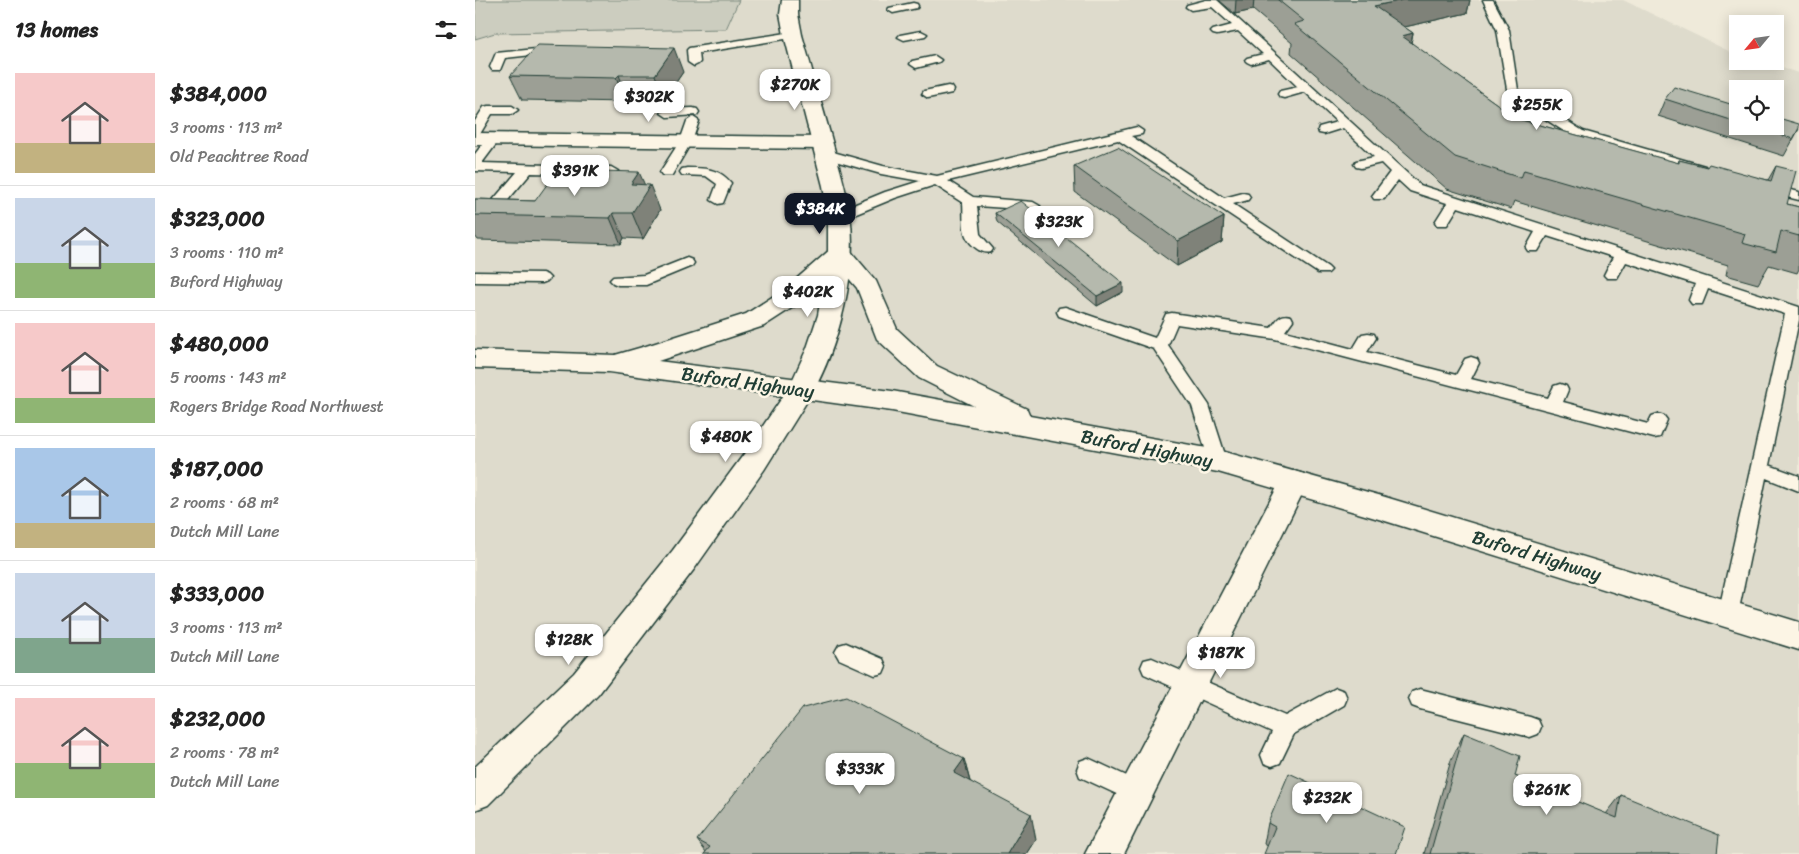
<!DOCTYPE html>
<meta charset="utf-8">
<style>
:root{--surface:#fff;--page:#f6f6f6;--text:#222;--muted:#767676;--line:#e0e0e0;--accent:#111827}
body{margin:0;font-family:Sriracha,sans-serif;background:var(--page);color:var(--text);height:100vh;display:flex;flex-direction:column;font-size:19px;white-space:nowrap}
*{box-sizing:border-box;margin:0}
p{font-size:16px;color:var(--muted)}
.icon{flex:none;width:28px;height:28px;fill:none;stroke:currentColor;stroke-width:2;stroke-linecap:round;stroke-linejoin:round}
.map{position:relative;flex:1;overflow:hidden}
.details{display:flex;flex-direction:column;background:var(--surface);width:475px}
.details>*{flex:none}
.needle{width:32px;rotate:241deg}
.controls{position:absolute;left:1254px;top:15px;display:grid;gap:10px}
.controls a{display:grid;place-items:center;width:55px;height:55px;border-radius:0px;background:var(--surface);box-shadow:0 2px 12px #0003;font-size:25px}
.price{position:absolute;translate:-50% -42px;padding:0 11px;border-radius:10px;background:#fff;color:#222;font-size:16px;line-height:32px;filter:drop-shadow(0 1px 2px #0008)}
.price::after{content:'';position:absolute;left:50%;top:30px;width:15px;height:11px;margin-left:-8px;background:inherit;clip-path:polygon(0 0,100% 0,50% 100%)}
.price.current{background:var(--accent);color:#fff}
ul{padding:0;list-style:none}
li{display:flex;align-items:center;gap:15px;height:125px;padding:0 15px}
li+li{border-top:1px solid var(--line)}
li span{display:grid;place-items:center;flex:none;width:140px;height:100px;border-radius:0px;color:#555}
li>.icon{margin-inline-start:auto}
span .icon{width:60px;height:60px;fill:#fffc;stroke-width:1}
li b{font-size:21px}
h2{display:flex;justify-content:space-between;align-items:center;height:60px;padding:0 15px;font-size:21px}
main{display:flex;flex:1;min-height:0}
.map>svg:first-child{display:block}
</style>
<main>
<section class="details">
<h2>13 homes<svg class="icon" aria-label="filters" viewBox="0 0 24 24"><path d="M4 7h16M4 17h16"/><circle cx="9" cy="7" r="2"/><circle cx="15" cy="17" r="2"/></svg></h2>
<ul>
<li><span style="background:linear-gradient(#f6c9c9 70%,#c2b280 0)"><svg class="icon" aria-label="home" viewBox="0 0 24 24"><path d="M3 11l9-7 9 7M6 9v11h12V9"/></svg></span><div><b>$384,000</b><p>3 rooms · 113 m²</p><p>Old Peachtree Road</p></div></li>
<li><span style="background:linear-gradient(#c9d6e8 65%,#8fb573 0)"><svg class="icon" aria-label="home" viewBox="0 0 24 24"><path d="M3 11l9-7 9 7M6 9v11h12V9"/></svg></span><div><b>$323,000</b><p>3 rooms · 110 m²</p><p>Buford Highway</p></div></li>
<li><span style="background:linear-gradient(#f6c9c9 75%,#8fb573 0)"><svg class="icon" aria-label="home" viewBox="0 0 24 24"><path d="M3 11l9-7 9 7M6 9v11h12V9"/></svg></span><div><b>$480,000</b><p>5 rooms · 143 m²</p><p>Rogers Bridge Road Northwest</p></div></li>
<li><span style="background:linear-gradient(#a9c7e8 75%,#c2b280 0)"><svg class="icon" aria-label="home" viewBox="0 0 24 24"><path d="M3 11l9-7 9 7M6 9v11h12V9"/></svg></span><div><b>$187,000</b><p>2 rooms · 68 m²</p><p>Dutch Mill Lane</p></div></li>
<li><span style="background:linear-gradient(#c9d6e8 65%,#7fa58c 0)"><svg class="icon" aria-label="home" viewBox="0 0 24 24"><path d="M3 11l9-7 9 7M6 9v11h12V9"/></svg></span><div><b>$333,000</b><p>3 rooms · 113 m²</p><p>Dutch Mill Lane</p></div></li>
<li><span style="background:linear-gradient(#f6c9c9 65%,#8fb573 0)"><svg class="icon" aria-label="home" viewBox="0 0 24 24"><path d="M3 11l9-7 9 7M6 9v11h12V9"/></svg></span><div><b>$232,000</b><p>2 rooms · 78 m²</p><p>Dutch Mill Lane</p></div></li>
</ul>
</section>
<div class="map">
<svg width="1324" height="854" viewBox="0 0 1324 854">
<rect width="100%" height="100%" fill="#efeada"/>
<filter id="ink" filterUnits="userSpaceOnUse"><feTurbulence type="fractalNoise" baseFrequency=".02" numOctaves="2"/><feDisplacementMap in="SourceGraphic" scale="10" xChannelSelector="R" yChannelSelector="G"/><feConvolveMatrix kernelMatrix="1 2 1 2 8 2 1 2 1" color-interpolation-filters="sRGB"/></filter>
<g filter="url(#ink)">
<path fill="#dedbcc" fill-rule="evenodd" d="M 264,0 L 1148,0 L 1262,55 L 1262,61 L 1284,61 L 1324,73 L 1324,854 L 0,854 L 0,39 L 20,33 L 251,29 ZM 1262,89 L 1300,89 L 1300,126 L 1262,126 Z"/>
<path fill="#cccdbf" stroke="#76857a" d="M 0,0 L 264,0 L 251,29 L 20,33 L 0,39 Z"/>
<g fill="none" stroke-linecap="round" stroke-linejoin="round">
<defs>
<path id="service" d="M 731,0 L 742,0 L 945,185 L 1324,307 L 1324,320 L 1294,465 L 1324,476 L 1324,491 L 1291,478 L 1263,614 L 1260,620 L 1253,623 L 1246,620 L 1243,614 L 1310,314 L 1233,289 L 1227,304 L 1217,304 L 1214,300 L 1220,284 L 1151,262 L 1142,278 L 1132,278 L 1129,275 L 1138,257 L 1072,236 L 1063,251 L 1053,251 L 1051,248 L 1060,232 L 983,207 L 972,225 L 962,225 L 960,222 L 972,203 L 935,191 L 923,180 L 909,199 L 899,199 L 897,196 L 915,172 L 906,163 L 886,168 L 881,167 L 879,164 L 881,161 L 899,157 L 868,128 L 849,134 L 844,133 L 843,130 L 844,127 L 862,122 L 830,92 L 809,98 L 805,97 L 803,94 L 805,91 L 823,87 L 794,59 L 776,64 L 772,62 L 770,60 L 772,58 L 788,54 L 763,31 L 742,35 L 738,34 L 736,32 L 738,30 L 757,25 L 737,7 L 716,10 L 711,7 L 712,5 Z
M 1008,0 L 1018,0 L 1034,30 L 1043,90 L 1108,131 L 1230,166 L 1232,169 L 1230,172 L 1220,172 L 1098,137 L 1033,95 L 1022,30 Z
M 438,3 L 442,4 L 443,6 L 442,8 L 418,13 L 413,10 L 414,8 Z
M 446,31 L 452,34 L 450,36 L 429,40 L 423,37 L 425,35 Z
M 318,32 L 322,33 L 324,35 L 322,37 L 224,53 L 225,62 L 223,64 L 219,66 L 213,62 L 212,50 L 214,48 Z
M 80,47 L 86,50 L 84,52 L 30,58 L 25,70 L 17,70 L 15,67 L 21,53 Z
M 460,56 L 466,60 L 464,62 L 441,68 L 435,64 L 437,61 Z
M 473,86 L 477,87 L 479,90 L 477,93 L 453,98 L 447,94 L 449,91 Z
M 13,106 L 37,106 L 43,110 L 37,114 L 17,114 L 5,134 L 0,135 L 0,121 L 9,107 Z
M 218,108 L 222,109 L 224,112 L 222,115 L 192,117 L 186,113 L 192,109 Z
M 218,117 L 224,121 L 217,141 L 197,175 L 187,175 L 185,172 L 205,141 L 212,121 Z
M 662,127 L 668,131 L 667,134 L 656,136 L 749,198 L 768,193 L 773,194 L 775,197 L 773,200 L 758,204 L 853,267 L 856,270 L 853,273 L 843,273 L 643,140 L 473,181 L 498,197 L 558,202 L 565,206 L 558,210 L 502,206 L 505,234 L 518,249 L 516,252 C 507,255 495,245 491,236 C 487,227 489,212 488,203 L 460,185 L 420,198 L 369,219 L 359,219 L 357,216 L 359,213 L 410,192 L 445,181 L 406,174 L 346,157 L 344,154 L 351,150 L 408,166 L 462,176 Z
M 19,135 L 25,139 L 7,163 L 136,167 L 143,171 L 136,175 L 56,173 L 5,233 L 0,234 L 0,221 L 42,172 L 0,171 L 0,154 L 14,136 Z
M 212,168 C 229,168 244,168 256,183 L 248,203 L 243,204 L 236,200 L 242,184 L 231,176 L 207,175 L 205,172 L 207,169 Z
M 1293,184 L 1324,192 L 1324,200 L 1288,191 L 1286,188 L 1288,185 Z
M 212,258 L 217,260 L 219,263 L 217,266 L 171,285 L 143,285 L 138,283 L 135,280 L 138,277 L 169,275 Z
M 0,272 L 67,273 L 72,275 L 75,278 L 72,281 L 67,283 L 0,282 Z
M 590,307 L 680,338 L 691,314 L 697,313 L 796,328 C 802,320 805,313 816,316 L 818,320 L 810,331 L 878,349 L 887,334 L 893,333 L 899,334 L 901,338 L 892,352 L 981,375 L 990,359 L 996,357 L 1002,359 L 1004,363 L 996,379 L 1073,398 L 1079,386 L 1085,384 L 1091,386 L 1093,390 L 1088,402 L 1173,424 L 1177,416 L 1183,414 L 1189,416 L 1192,420 L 1185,437 L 1179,438 L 800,339 L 702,324 L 693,345 L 734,405 L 752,461 L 749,466 L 743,468 L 737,466 L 734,461 L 717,406 L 679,349 L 584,316 L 582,312 L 584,308 Z
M 371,643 L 408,659 L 411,666 L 408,673 L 400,675 L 364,659 L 360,652 L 364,645 Z
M 677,658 L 810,716 L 861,688 L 869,691 L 872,698 L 869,705 L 819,734 L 805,763 L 797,766 L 789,763 L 786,755 L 797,732 L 669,674 L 666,667 L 669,660 Z
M 945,689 L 1055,717 L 1063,720 L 1066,727 L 1063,734 L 1055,737 L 945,709 L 937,706 L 934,699 L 937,692 Z
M 613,758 L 669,784 L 673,792 L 669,800 L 661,803 L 605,777 L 602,769 L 605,761 Z"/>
<path id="minor" d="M 0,133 L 347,137 L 354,139 L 357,143 L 354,147 L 347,149 L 0,145 Z
M 819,471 L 829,474 L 833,482 L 649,854 L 610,854 L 809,474 Z"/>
<path id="tertiary" d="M 326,381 L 335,383 L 339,390 L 289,470 L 220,568 L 123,695 L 13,805 L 0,810 L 0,767 L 99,673 L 198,550 L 269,454 L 317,383 Z"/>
<path id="secondary" d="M 307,0 L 323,0 L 323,14 L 327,35 C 337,69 346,103 356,137 C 363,163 371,188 375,214 C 383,270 364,348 335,397 L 326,399 L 317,397 L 313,390 L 332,348 L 343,315 L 353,253 L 353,216 L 348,186 L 309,35 L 305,14 Z"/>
<path id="primary" d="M 365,246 L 373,248 L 401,281 L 422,329 L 462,366 L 552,409 L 555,416 L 743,450 L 907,496 L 1324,622 L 1324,650 L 907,520 L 743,472 L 417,411 L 134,372 L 0,368 L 0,350 L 140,355 L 171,346 L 271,314 L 311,288 L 357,248 ZM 364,267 L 382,288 L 402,339 L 444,378 L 499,406 L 417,391 L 183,361 L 289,326 L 329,300 Z"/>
</defs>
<use href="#service" stroke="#1f3d34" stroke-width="3"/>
<use href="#minor" stroke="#1f3d34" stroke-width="3"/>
<use href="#tertiary" stroke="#1f3d34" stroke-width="3"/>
<use href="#secondary" stroke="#1f3d34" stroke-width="3"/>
<use href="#primary" stroke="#1f3d34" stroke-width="3"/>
<use href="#service" fill="#fcf5e5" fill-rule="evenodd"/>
<use href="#minor" fill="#fcf5e5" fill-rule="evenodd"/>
<use href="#tertiary" fill="#fcf5e5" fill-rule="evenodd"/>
<use href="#secondary" fill="#fcf5e5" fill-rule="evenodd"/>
<use href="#primary" fill="#fcf5e5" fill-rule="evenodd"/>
</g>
<path fill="#9c9f95" stroke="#1f3d34" d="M 744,0 L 995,0 L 992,13 L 929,27 L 938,33 L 936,43 L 1043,119 L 1203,163 L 1204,160 L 1232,167 L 1293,180 L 1301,166 L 1312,204 L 1324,207 L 1324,269 L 1322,273 L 1294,265 L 1283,284 L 1251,275 L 1253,265 L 1039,201 L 1036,209 L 972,189 L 816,53 L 817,43 L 778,10 L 760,14 Z
M 208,72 L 189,100 L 153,99 L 151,102 L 47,100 L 35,76 Z
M 1190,99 L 1262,106 L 1262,126 L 1300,126 L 1324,129 L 1309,156 L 1183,116 Z
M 599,166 L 749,217 L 747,242 L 702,266 L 600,192 Z
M 170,185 L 185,210 L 168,239 L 149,238 L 146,244 L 3,240 L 0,236 L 0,199 L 60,201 Z
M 520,213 L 648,292 L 622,306 L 522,222 Z
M 989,733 L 1040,776 L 1131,814 L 1146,795 L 1242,854 L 949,854 L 976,760 Z
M 489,759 L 495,781 L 561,840 L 552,854 L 229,854 L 231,852 L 222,840 Z
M 793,823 L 921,854 L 793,846 L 789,844 Z"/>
<path fill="#7f8279" stroke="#1f3d34" d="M 761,0 L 779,0 L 778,10 L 760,14 Z
M 928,0 L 995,0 L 992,13 L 894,35 L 899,6 Z
M 938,33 L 932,63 L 927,36 Z
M 199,48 L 208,72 L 189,100 L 180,75 Z
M 144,75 L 153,99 L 151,102 L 141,78 Z
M 164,172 L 172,190 L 175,185 L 185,210 L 168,239 L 157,213 L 156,184 Z
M 138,213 L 149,238 L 146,244 L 135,218 Z
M 749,217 L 747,242 L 702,266 L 703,241 Z
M 648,283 L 648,292 L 622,306 L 622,296 Z
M 489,759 L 496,786 L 479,773 Z
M 556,814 L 561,840 L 552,854 L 532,854 Z"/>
<path fill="#b5b9ad" stroke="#1f3d34" d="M 803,0 L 928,0 L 899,6 L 938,33 L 927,36 L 1043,119 L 1204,163 L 1204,160 L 1232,167 L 1234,164 L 1296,181 L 1301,166 L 1321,171 L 1312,204 L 1324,207 L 1324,236 L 1306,231 L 1301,252 L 1267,243 L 1270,234 L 1049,170 L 1046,178 L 980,157 L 819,24 L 829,21 Z
M 63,45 L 199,48 L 180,75 L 144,75 L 141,78 L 35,76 Z
M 1199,87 L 1262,106 L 1262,122 L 1190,99 Z
M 1300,117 L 1324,124 L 1324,128 L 1318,139 L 1278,126 L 1300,126 Z
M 643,147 L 749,217 L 703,241 L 599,166 Z
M 87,170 L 164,172 L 156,184 L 175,185 L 157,213 L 138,213 L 135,218 L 0,215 L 0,199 L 60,201 L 73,183 L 78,183 Z
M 546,201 L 648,283 L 622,296 L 520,213 Z
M 371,697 L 489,759 L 479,773 L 556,814 L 532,854 L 229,854 L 235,847 L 222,840 L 328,708 Z
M 989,733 L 1045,756 L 1040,776 L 1142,818 L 1146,795 L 1244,835 L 1242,854 L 955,854 Z
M 814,773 L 930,827 L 921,854 L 789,854 L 800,827 L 793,823 Z"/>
</g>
<g text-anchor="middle" stroke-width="5" stroke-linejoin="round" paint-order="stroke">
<g font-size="19" fill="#1f3d34" stroke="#fcf5e5">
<text transform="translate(273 382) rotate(8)" y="7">Buford Highway</text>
<text transform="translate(672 448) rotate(11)" y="7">Buford Highway</text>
<text transform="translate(1062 555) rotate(17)" y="7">Buford Highway</text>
</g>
</g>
</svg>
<div class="controls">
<a><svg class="needle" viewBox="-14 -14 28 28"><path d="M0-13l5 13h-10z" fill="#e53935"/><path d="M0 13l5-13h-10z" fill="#767676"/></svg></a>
<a><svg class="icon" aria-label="locate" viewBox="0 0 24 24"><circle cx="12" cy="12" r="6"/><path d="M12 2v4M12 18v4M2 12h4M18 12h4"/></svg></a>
</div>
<b class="price" style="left:320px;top:111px">$270K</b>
<b class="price" style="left:174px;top:123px">$302K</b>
<b class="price" style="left:1062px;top:131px">$255K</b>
<b class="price" style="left:100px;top:197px">$391K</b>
<b class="price current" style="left:345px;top:235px">$384K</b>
<b class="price" style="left:584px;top:248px">$323K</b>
<b class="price" style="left:333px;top:318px">$402K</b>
<b class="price" style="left:251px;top:463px">$480K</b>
<b class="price" style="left:94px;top:666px">$128K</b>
<b class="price" style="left:746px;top:679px">$187K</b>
<b class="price" style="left:385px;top:795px">$333K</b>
<b class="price" style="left:1072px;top:816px">$261K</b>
<b class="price" style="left:852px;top:824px">$232K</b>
</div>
</main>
